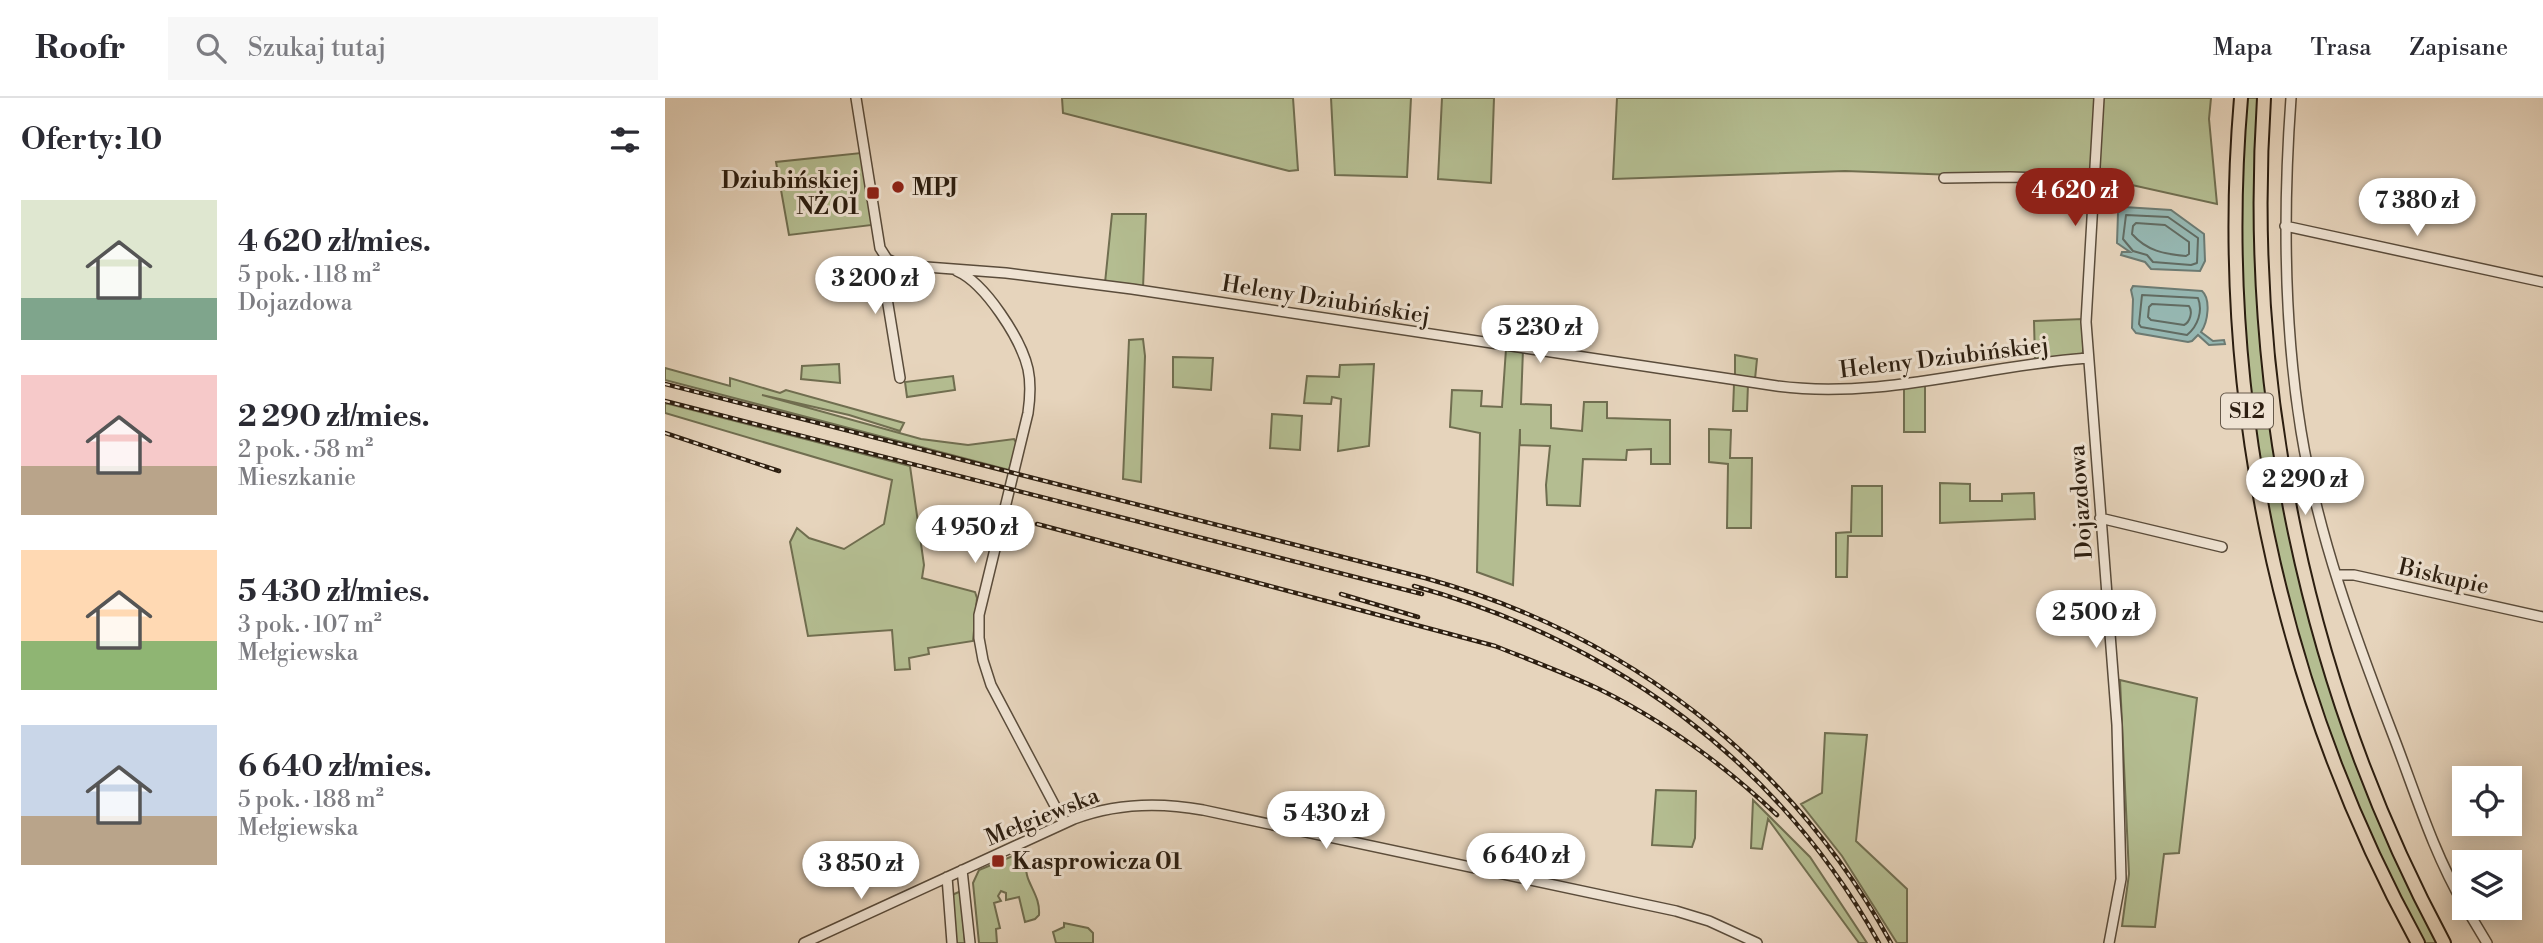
<!DOCTYPE html>
<html lang="pl">
<meta charset="utf-8">
<style>
:root{--surface:#fff;--page:#f7f7f7;--text:#2b2b33;--muted:#7c7c81;--line:#e1e1e2;--accent:#8f2418}
body{margin:0;font-family:"Libre Bodoni",serif;background:var(--page);color:var(--text);height:100vh;display:flex;flex-direction:column;font-size:26px;white-space:nowrap}
*{box-sizing:border-box;margin:0}
p{font-size:23px;color:var(--muted)}
.icon{flex:none;width:38px;height:38px;fill:none;stroke:currentColor;stroke-width:2;stroke-linecap:round;stroke-linejoin:round}
.map{position:relative;flex:1;overflow:hidden}
.sheet{display:flex;flex-direction:column;background:var(--surface);width:665px}
.sheet>*{flex:none}
.tools{position:absolute;left:1787px;top:668px;display:grid;gap:14px}
.tools a{display:grid;place-items:center;width:70px;height:70px;border-radius:0px;background:var(--surface);box-shadow:0 4px 18px #0003;font-size:35px}
.price{position:absolute;translate:-50% -60px;padding:0 16px;border-radius:24px;background:#fff;color:#222;font-size:23px;line-height:46px;filter:drop-shadow(0 2px 4px #0008)}
.price::after{content:'';position:absolute;left:50%;top:42px;width:21px;height:16px;margin-left:-10px;background:inherit;clip-path:polygon(0 0,100% 0,50% 100%)}
.price.current{background:var(--accent);color:#fff}
ul{padding:0;list-style:none}
li{display:flex;align-items:center;gap:21px;height:175px;padding:0 21px}
li span{display:grid;place-items:center;flex:none;width:196px;height:140px;border-radius:0px;color:#555}
li>.icon{margin-inline-start:auto}
span .icon{width:84px;height:84px;fill:#fffc;stroke-width:1}
li b{font-size:30px}
h2{display:flex;justify-content:space-between;align-items:center;height:84px;padding:0 21px;font-size:30px}
header{display:flex;align-items:center;gap:42px;box-sizing:border-box;height:98px;padding:0 35px;background:var(--surface);border-bottom:2px solid var(--line)}
header strong{font-size:33px}
nav{display:flex;gap:38px;margin-inline-start:auto;font-size:24px}
.search{width:490px;height:63px;background:var(--page);display:flex;align-items:center;gap:18px;box-sizing:border-box;padding:0 24px;border-radius:0px;color:var(--muted);font-size:26px}
main{display:flex;flex:1;min-height:0}
.map>svg:first-child{display:block}
</style>
<header>
<strong>Roofr</strong>
<div class="search"><svg class="icon" aria-label="search" viewBox="0 0 24 24"><circle cx="10" cy="10" r="6"/><path d="M15 15l6 6"/></svg>Szukaj tutaj</div>
<nav><a>Mapa</a><a>Trasa</a><a>Zapisane</a></nav>
</header>
<main>
<section class="sheet">
<h2>Oferty: 10<svg class="icon" aria-label="filters" viewBox="0 0 24 24"><path d="M4 7h16M4 17h16"/><circle cx="9" cy="7" r="2"/><circle cx="15" cy="17" r="2"/></svg></h2>
<ul>
<li><span style="background:linear-gradient(#dfe7d0 70%,#7fa58c 0)"><svg class="icon" aria-label="home" viewBox="0 0 24 24"><path d="M3 11l9-7 9 7M6 9v11h12V9"/></svg></span><div><b>4 620 zł/mies.</b><p>5 pok. · 118 m²</p><p>Dojazdowa</p></div></li>
<li><span style="background:linear-gradient(#f6c9c9 65%,#b9a48a 0)"><svg class="icon" aria-label="home" viewBox="0 0 24 24"><path d="M3 11l9-7 9 7M6 9v11h12V9"/></svg></span><div><b>2 290 zł/mies.</b><p>2 pok. · 58 m²</p><p>Mieszkanie</p></div></li>
<li><span style="background:linear-gradient(#ffd9b3 65%,#8fb573 0)"><svg class="icon" aria-label="home" viewBox="0 0 24 24"><path d="M3 11l9-7 9 7M6 9v11h12V9"/></svg></span><div><b>5 430 zł/mies.</b><p>3 pok. · 107 m²</p><p>Mełgiewska</p></div></li>
<li><span style="background:linear-gradient(#c9d6e8 65%,#b9a48a 0)"><svg class="icon" aria-label="home" viewBox="0 0 24 24"><path d="M3 11l9-7 9 7M6 9v11h12V9"/></svg></span><div><b>6 640 zł/mies.</b><p>5 pok. · 188 m²</p><p>Mełgiewska</p></div></li>
</ul>
</section>
<div class="map">
<svg width="1878" height="845" viewBox="0 0 1878 845">
<rect width="100%" height="100%" fill="#e6d4bc"/>
<filter id="stains"><feTurbulence type="fractalNoise" baseFrequency=".00286" numOctaves="4"/><feColorMatrix values="0 0 0 0 .2 0 0 0 0 .09 0 0 0 0 .02 0 0 0 .5 -.17"/></filter>
<radialGradient id="worn" r=".72"><stop offset=".6" stop-color="#630" stop-opacity="0"/><stop offset="1" stop-color="#630" stop-opacity=".3"/></radialGradient>
<path fill="#b4bd91" stroke="#706e50" stroke-width="2" d="M 397,0 L 628,0 L 633,72 L 624,73 L 398,15 Z
M 666,0 L 746,0 L 742,79 L 670,77 Z
M 777,0 L 829,0 L 826,85 L 773,81 Z
M 952,0 L 1546,0 L 1544,21 L 1552,106 L 1422,77 L 1291,77 L 1180,73 L 948,81 Z
M 1581,0 L 1595,0 L 1590,131 L 1595,227 L 1643,513 L 1774,845 L 1759,845 C 1743,814 1726,783 1711,751 C 1634,588 1594,407 1579,228 C 1572,152 1578,76 1581,0 Z
M 196,55 L 207,127 L 124,137 L 111,64 Z
M 447,116 L 481,116 L 478,190 L 440,185 Z
M 1418,221 L 1418,255 L 1412,258 L 1370,263 L 1369,223 Z
M 478,241 L 480,258 L 476,384 L 458,381 L 464,242 Z
M 841,251 L 858,251 L 856,306 L 886,307 L 886,330 L 917,333 L 919,304 L 942,304 L 942,320 L 1005,322 L 1005,366 L 986,366 L 986,351 L 962,352 L 961,362 L 918,361 L 915,408 L 882,407 L 881,387 L 885,348 L 855,347 L 855,331 L 848,487 L 812,474 L 815,335 L 785,329 L 787,292 L 817,293 L 816,308 L 837,309 Z
M 1070,257 L 1092,261 L 1090,281 L 1070,278 Z
M 508,259 L 548,260 L 546,292 L 508,289 Z
M 174,266 L 175,285 L 136,281 L 137,268 Z
M 709,266 L 704,348 L 673,353 L 676,301 L 667,299 L 666,306 L 639,305 L 642,278 L 674,279 L 675,267 Z
M 0,270 L 65,288 L 65,280 L 115,295 L 121,292 L 239,325 L 235,333 L 184,317 L 97,297 L 256,341 L 303,347 L 349,341 L 352,346 L 344,372 L 0,282 Z
M 288,278 L 290,292 L 242,299 L 240,284 Z
M 1260,285 L 1260,334 L 1239,334 L 1239,290 Z
M 1069,286 L 1083,286 L 1082,313 L 1068,313 Z
M 0,305 L 245,368 L 259,467 L 257,480 L 310,494 L 312,500 L 308,543 L 263,550 L 264,556 L 244,560 L 245,571 L 230,572 L 227,532 L 143,538 L 125,444 L 132,430 L 144,440 L 179,451 L 219,426 L 227,382 L 0,315 Z
M 607,316 L 637,318 L 635,352 L 605,350 Z
M 1044,331 L 1066,332 L 1065,360 L 1087,360 L 1086,430 L 1062,430 L 1063,366 L 1044,364 Z
M 1275,385 L 1305,386 L 1305,403 L 1337,403 L 1337,396 L 1369,395 L 1370,421 L 1275,425 Z
M 1187,388 L 1217,388 L 1217,438 L 1183,438 L 1182,479 L 1171,479 L 1171,435 L 1186,434 Z
M 1455,582 L 1532,600 L 1514,755 L 1499,756 L 1490,829 L 1457,828 L 1464,776 Z
M 1160,635 L 1202,637 L 1191,743 L 1242,791 L 1242,845 L 1232,845 L 1177,758 L 1136,706 L 1157,695 Z
M 991,692 L 1031,693 L 1030,740 L 1027,749 L 987,747 Z
M 1088,702 L 1145,759 L 1202,845 L 1194,845 L 1103,721 L 1097,751 L 1086,750 Z
M 355,755 C 363,764 359,773 364,783 C 369,795 375,803 374,817 L 370,821 L 360,824 L 354,799 L 341,802 L 341,795 L 336,793 L 333,798 L 336,803 L 329,805 L 335,830 L 331,831 L 332,845 L 314,845 L 308,785 L 314,772 Z
M 296,793 L 300,845 L 290,845 L 287,797 Z
M 399,825 L 423,830 L 428,835 L 428,845 L 391,845 L 388,834 L 399,829 Z"/>
<path fill="#96b8b3" stroke="#6c7a72" stroke-width="2" d="M 1459,109 L 1506,112 L 1539,136 L 1540,163 L 1535,173 L 1486,171 L 1480,164 L 1456,157 L 1457,154 L 1465,154 L 1452,145 L 1453,115 Z
M 1468,188 L 1537,193 C 1546,201 1543,224 1536,234 L 1548,243 L 1559,242 L 1560,246 L 1544,247 L 1533,237 L 1527,243 L 1523,244 L 1471,235 L 1467,230 L 1468,201 L 1466,192 Z"/>
<g fill="none" stroke-linecap="round" stroke-linejoin="round">
<path stroke="#616b62" stroke-width="2" d="M 1461,117 L 1503,119 L 1533,140 L 1532,165 L 1526,167 L 1488,164 L 1482,157 L 1468,153 L 1458,141 Z
M 1471,125 L 1500,127 L 1524,144 L 1524,156 L 1521,158 C 1499,156 1482,153 1467,136 L 1468,128 Z
M 1477,197 L 1533,200 C 1538,213 1533,228 1522,237 L 1476,229 L 1474,226 Z
M 1487,206 L 1524,208 C 1528,214 1525,224 1519,227 L 1486,222 L 1483,219 L 1484,209 Z"/>
<defs>
<path id="minor" d="M 191,0 L 215,150 L 222,161 L 235,167 L 341,175 L 467,191 L 1112,288 C 1216,302 1320,267 1423,260
M 1434,0 L 1421,224 L 1452,627 L 1456,781 L 1444,845
M 1626,0 C 1618,111 1618,222 1636,333 C 1653,438 1690,538 1728,637 C 1750,694 1768,754 1799,807
M 1279,80 L 1345,79 L 1428,82
M 1620,128 L 1878,184
M 226,163 L 219,182 L 235,280
M 292,173 C 320,185 356,241 363,271 C 366,285 365,301 363,315 L 314,517 L 314,540 L 318,562 L 326,587 L 399,725
M 1435,420 L 1557,449
M 1671,477 L 1689,477 L 1878,519
M 297,772 L 305,845
M 282,779 L 287,845
M 1801,810 L 1822,845
M 139,845 L 409,721 C 451,705 494,704 538,712 L 1011,813 L 1044,823 L 1092,845"/>
<path id="highway" d="M 1576,0 C 1551,291 1612,589 1753,845
M 1599,0 C 1580,291 1641,588 1779,845"/>
</defs>
<use href="#minor" stroke="#5a4c3b" stroke-width="12"/>
<use href="#highway" stroke="#2c1e10" stroke-width="16"/>
<use href="#minor" stroke="#efe3d3" stroke-width="9"/>
<use href="#highway" stroke="#e6d4bc" stroke-width="12"/>
<defs>
<path id="rail" d="M 0,286 L 760,480 C 961,536 1125,661 1226,845
M 0,303 L 757,496
M 0,335 L 114,373
M 372,426 L 830,548 C 865,562 900,575 934,591 C 999,623 1059,667 1112,717
M 749,488 C 948,543 1113,663 1214,845
M 676,496 L 753,519"/>
</defs>
<use href="#rail" stroke="#2c1e10" stroke-width="4.5"/>
<use href="#rail" stroke="#efe3d3" stroke-width="2" stroke-dasharray="5" stroke-linecap="butt"/>
</g>
<g fill="#8f2418" stroke="#efe3d3" stroke-width="2.5">
<circle cx="233" cy="89" r="7"/>
<rect x="201" y="88" width="14" height="14" rx="3.5"/>
<rect x="326" y="756" width="14" height="14" rx="3.5"/>
</g>
<g text-anchor="middle" stroke-width="6" stroke-linejoin="round" paint-order="stroke">
<rect fill="#efe3d3" stroke="#66594a" stroke-width="2" x="1556" y="295.5" width="52" height="35" rx="5"/>
<g font-size="21" font-weight="bold" fill="#2c1e10">
<text x="1582" y="320">S12</text>
</g>
<g font-size="23" font-weight="bold" fill="#2c1e10" stroke="#efe3d3" text-anchor="start">
<text x="194" y="90" text-anchor="end">Dziubińskiej<tspan x="194" dy="26">NŻ 01</tspan></text>
<text x="247" y="97">MPJ</text>
<text x="347" y="771">Kasprowicza 01</text>
</g>
<g font-size="23" fill="#2c1e10" stroke="#efe3d3">
<text transform="translate(661 201) rotate(9)" y="8">Heleny Dziubińskiej</text>
<text transform="translate(1279 259) rotate(-7)" y="8">Heleny Dziubińskiej</text>
<text transform="translate(1415 404) rotate(-94)" y="8">Dojazdowa</text>
<text transform="translate(1779 478) rotate(13)" y="8">Biskupie</text>
<text transform="translate(377 718) rotate(-22)" y="8">Mełgiewska</text>
</g>
</g>
<rect width="100%" height="100%" filter="url(#stains)"/>
<rect width="100%" height="100%" fill="url(#worn)"/>
</svg>
<div class="tools">
<a><svg class="icon" aria-label="locate" viewBox="0 0 24 24"><circle cx="12" cy="12" r="6"/><path d="M12 2v4M12 18v4M2 12h4M18 12h4"/></svg></a>
<a><svg class="icon" aria-label="layers" viewBox="0 0 24 24"><path d="M12 4l9 5-9 5-9-5zM3 14l9 5 9-5"/></svg></a>
</div>
<b class="price current" style="left:1410px;top:130px">4 620 zł</b>
<b class="price" style="left:1752px;top:140px">7 380 zł</b>
<b class="price" style="left:210px;top:218px">3 200 zł</b>
<b class="price" style="left:875px;top:267px">5 230 zł</b>
<b class="price" style="left:1640px;top:419px">2 290 zł</b>
<b class="price" style="left:310px;top:467px">4 950 zł</b>
<b class="price" style="left:1431px;top:552px">2 500 zł</b>
<b class="price" style="left:661px;top:753px">5 430 zł</b>
<b class="price" style="left:861px;top:795px">6 640 zł</b>
<b class="price" style="left:196px;top:803px">3 850 zł</b>
</div>
</main>
